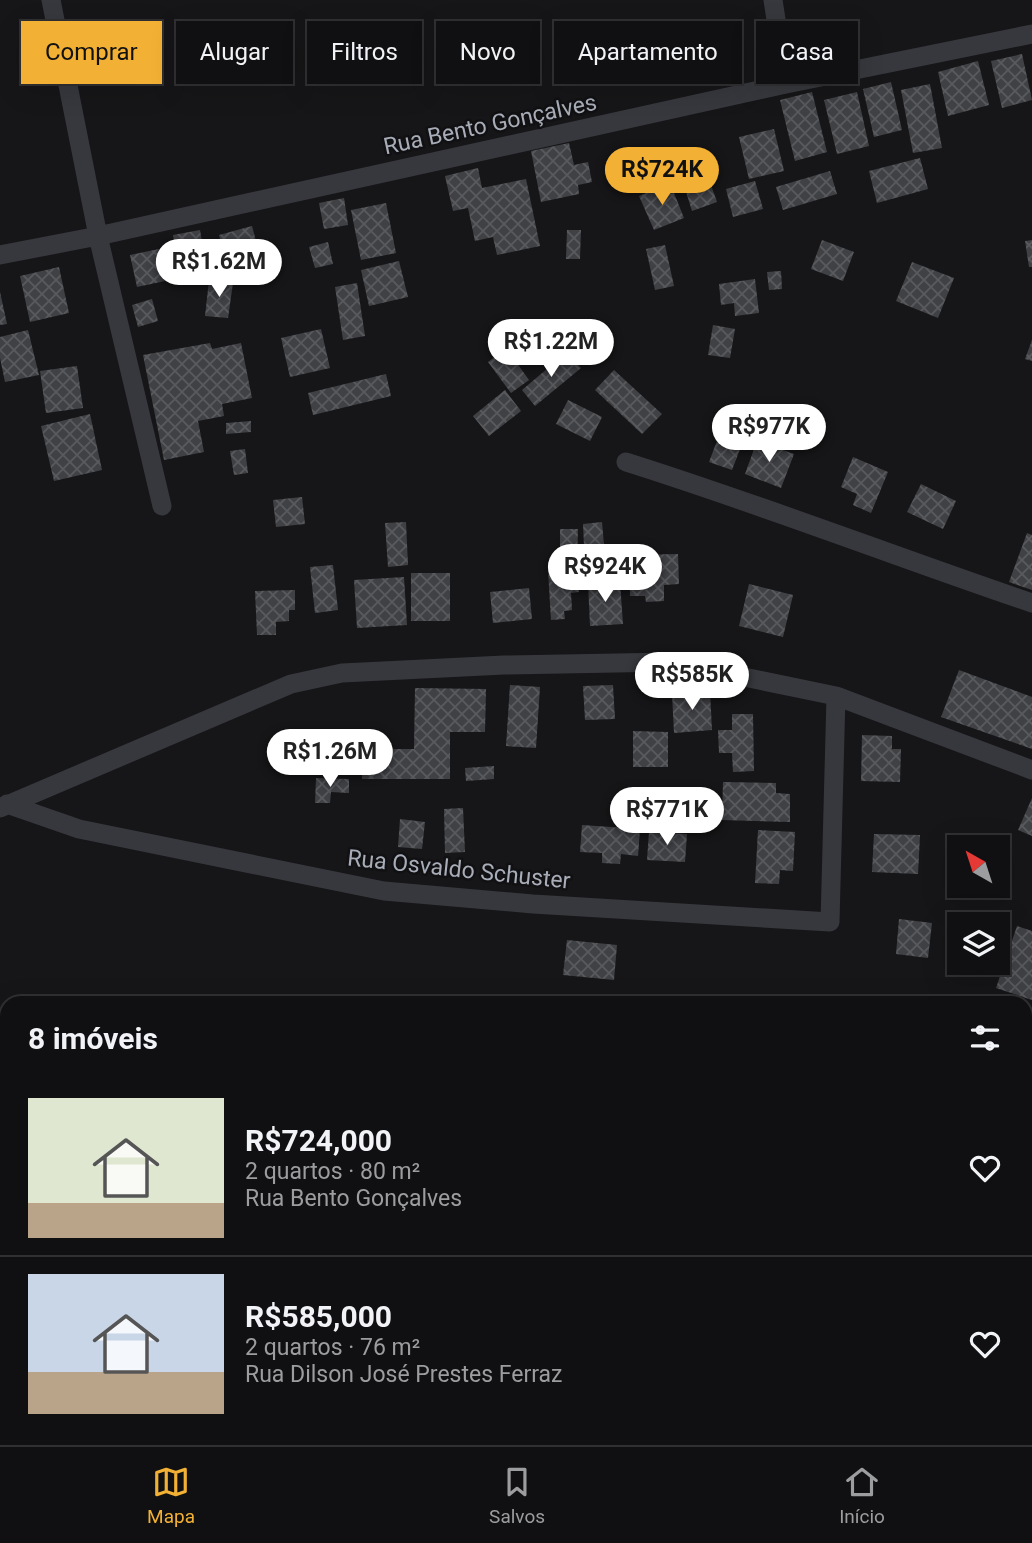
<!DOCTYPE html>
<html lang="pt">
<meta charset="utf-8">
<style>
:root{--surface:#101012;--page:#19191b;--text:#f1f3f6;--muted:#9c9d9f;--line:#303032;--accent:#f2b134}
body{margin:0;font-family:Roboto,sans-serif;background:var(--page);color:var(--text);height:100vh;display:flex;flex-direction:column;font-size:26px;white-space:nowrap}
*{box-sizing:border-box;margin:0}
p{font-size:23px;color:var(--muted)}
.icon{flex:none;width:38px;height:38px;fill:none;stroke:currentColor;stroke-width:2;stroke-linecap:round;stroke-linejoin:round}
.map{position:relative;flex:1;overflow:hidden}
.drawer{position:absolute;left:0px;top:996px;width:1032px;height:450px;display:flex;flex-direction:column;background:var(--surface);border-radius:21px 21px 0 0;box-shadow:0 7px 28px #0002,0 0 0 2px var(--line)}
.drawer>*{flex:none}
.hud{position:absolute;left:21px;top:21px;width:990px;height:63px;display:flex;gap:14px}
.needle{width:46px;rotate:321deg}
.buttons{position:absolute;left:947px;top:835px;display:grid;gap:14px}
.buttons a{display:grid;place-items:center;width:63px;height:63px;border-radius:0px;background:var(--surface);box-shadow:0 7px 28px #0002,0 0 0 2px var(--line);font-size:35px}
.price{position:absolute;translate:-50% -60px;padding:0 16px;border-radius:24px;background:#fff;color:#222;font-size:23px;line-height:46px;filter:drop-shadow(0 2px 4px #0008)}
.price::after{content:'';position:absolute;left:50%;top:42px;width:21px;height:16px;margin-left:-10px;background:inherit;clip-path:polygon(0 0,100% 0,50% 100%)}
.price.selected{background:var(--accent);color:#111}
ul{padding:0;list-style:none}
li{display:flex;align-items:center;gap:21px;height:175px;padding:0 28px}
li+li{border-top:2px solid var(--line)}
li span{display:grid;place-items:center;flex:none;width:196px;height:140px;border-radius:0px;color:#555}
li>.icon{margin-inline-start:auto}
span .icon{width:84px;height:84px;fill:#fffc;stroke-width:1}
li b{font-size:30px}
h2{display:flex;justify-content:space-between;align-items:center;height:84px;padding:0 28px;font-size:30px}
.chip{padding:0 24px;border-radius:0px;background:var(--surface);box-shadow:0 7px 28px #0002,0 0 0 2px var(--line);font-size:24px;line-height:63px}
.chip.selected{background:var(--accent);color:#111}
.dock{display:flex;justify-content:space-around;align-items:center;height:98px;border-top:2px solid var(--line);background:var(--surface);font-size:19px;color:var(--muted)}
.dock a{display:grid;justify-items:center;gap:4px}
.dock .selected{color:var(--accent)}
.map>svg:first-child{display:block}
</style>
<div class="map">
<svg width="1032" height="1445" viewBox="0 0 1032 1445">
<defs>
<pattern id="building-cross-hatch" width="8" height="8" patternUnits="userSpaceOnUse" patternTransform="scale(1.75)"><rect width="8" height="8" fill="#404145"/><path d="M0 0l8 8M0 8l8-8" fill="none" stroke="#595a5e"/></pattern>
</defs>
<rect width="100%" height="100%" fill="#161618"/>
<path fill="url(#building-cross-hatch)" d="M 1022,54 L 1032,100 L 1002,108 L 991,61 Z
M 978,61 L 989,105 L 948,116 L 938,72 Z
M 891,82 L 902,130 L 874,137 L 863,89 Z
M 930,84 L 942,148 L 913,153 L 901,90 Z
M 812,92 L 827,152 L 795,161 L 780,100 Z
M 857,92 L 869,146 L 837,154 L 824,100 Z
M 774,129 L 784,171 L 749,179 L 739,137 Z
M 569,143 L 574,165 L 588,162 L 592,182 L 578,185 L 579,194 L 541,202 L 531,151 Z
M 920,158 L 928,189 L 877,203 L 869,171 Z
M 478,168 L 482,188 L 526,179 L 540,246 L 497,255 L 493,237 L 475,241 L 468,208 L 453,211 L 445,176 Z
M 706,171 L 717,202 L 692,211 L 682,179 Z
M 830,171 L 837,194 L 783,210 L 776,187 Z
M 755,181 L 763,209 L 733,217 L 726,189 Z
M 670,183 L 684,218 L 654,230 L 639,196 Z
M 344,198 L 348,225 L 324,229 L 319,203 Z
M 386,203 L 396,253 L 361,260 L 351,210 Z
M 252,226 L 263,267 L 229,276 L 219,235 Z
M 200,230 L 208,275 L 181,280 L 173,235 Z
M 567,230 L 581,230 L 580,259 L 566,259 Z
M 822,240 L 854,252 L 843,281 L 811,269 Z
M 1032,240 L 1032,267 L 1029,267 L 1025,241 Z
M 328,242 L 333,264 L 315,268 L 309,247 Z
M 665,245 L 674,286 L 655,290 L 646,249 Z
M 159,249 L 165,281 L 137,287 L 130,255 Z
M 399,261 L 408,297 L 369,306 L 361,270 Z
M 912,262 L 954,278 L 938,318 L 896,301 Z
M 59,267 L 69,313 L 30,322 L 20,276 Z
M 781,271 L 782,289 L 769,290 L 767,272 Z
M 755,279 L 759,313 L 735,316 L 734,303 L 721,305 L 719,284 Z
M 209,280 L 233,283 L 228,318 L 205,316 Z
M 357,283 L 365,336 L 343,340 L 335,287 Z
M 0,292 L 7,324 L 0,325 Z
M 152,299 L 158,321 L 138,327 L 132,305 Z
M 713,325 L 735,329 L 730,358 L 708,355 Z
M 321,329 L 330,368 L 290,377 L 281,338 Z
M 28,330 L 39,375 L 5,382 L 0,358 L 0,337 Z
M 1032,340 L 1032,361 L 1025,359 Z
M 210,343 L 212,349 L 241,343 L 252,398 L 222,404 L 224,416 L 198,421 L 204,452 L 164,460 L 143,355 Z
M 506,348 L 529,380 L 511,393 L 488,362 Z
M 567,352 L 581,368 L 535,406 L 522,390 Z
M 77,366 L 83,408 L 46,413 L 40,371 Z
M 614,370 L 662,414 L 642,434 L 595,390 Z
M 386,374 L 391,396 L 313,415 L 308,393 Z
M 505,390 L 521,411 L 489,436 L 473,416 Z
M 568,400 L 602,417 L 590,441 L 556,424 Z
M 729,409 L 752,418 L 732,470 L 709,462 Z
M 90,414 L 102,470 L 54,481 L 41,426 Z
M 251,421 L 251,432 L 226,434 L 226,423 Z
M 757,441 L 794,454 L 781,488 L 745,474 Z
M 245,449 L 248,473 L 234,475 L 230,451 Z
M 853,457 L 888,472 L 871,513 L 853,505 L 857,494 L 841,487 Z
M 921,484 L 956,501 L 943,529 L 907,512 Z
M 302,497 L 305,524 L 276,527 L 273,500 Z
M 406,522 L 408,565 L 388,567 L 385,523 Z
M 602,522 L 604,545 L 584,546 L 583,524 Z
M 560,529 L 578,529 L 577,561 L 560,561 Z
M 1027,533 L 1032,535 L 1032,590 L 1009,582 Z
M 678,554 L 679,584 L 664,585 L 664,601 L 646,602 L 645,596 L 630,596 L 629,555 Z
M 333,565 L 338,610 L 315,613 L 310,567 Z
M 578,570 L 579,592 L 571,593 L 572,610 L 564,611 L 565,619 L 551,620 L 548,571 Z
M 411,573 L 450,573 L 450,621 L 411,621 Z
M 404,577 L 407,625 L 357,628 L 354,580 Z
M 620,582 L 623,624 L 590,626 L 588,583 Z
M 749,584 L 793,595 L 783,637 L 739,626 Z
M 529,588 L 532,619 L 493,623 L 490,592 Z
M 295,590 L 295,610 L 289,610 L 289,621 L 276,622 L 276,635 L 257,635 L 255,591 Z
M 959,670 L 1032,697 L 1032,749 L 941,717 Z
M 510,685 L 540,687 L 536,748 L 506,746 Z
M 613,685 L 615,719 L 585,720 L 583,686 Z
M 415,688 L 486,689 L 485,732 L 450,732 L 450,779 L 362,779 L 362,749 L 414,749 Z
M 710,691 L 712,730 L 674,733 L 672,694 Z
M 732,714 L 753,714 L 754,771 L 733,772 L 732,753 L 719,753 L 718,730 L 732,730 Z
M 633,731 L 668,732 L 668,767 L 633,767 Z
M 862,735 L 892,736 L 892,749 L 901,749 L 900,782 L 861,781 Z
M 494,766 L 494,779 L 466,781 L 465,768 Z
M 316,778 L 349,779 L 349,793 L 331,792 L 330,803 L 315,803 Z
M 723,782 L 776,783 L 776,793 L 790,794 L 790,822 L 722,820 Z
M 1032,798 L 1032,836 L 1018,830 Z
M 463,808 L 465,852 L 445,853 L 444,809 Z
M 400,819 L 425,822 L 422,849 L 398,847 Z
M 582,825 L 640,829 L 638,856 L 621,854 L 620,864 L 602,863 L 602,853 L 580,852 Z
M 758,830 L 795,832 L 793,871 L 780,870 L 779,884 L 755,883 Z
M 649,832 L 687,834 L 685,862 L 647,860 Z
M 874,834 L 920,835 L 918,874 L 872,872 Z
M 899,919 L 932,923 L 928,958 L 896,954 Z
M 1017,926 L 1032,931 L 1032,1000 L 996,988 Z
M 567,940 L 617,945 L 614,980 L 563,975 Z
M 1026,1122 L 1032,1124 L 1032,1151 L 1026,1148 Z
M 1026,1228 L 1032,1231 L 1032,1288 L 1026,1285 Z
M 1026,1304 L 1032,1307 L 1032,1337 L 1026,1353 Z
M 858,1438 L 865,1438 L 875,1445 L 854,1445 Z
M 915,1438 L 990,1438 L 987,1445 L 920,1445 L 913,1442 Z
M 896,1439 L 912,1445 L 894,1445 Z"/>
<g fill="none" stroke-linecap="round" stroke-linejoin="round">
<path stroke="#37383d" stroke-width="19" d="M 51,0 L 98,236 L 162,506
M 773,0 L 786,84
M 0,255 L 98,236 L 786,84 L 1032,34
M 626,462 C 763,505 896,557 1032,603
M 7,804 L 79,829 L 384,891 L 533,904 L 830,922 L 836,696
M 0,808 L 291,684 L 342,673 L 504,665 L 671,662 L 836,696 L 1032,770
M 0,1034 L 7,1069
M 0,1260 L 7,1259
M 91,1438 L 93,1445"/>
</g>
<g text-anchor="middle" stroke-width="5" stroke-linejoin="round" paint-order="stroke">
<g font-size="23" fill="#a8adb8" stroke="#111113">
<text transform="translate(490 124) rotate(-12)" y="8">Rua Bento Gonçalves</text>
<text transform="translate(459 869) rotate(6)" y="8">Rua Osvaldo Schuster</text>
</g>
</g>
</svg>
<div class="buttons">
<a><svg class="needle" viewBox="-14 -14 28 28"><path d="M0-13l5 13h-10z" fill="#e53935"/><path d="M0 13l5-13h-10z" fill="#9c9d9f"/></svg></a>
<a><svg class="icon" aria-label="layers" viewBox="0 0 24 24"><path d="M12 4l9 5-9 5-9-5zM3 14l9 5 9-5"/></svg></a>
</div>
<b class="price selected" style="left:662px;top:207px">R$724K</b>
<b class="price" style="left:219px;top:299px">R$1.62M</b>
<b class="price" style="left:551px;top:379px">R$1.22M</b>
<b class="price" style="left:769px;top:464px">R$977K</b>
<b class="price" style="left:605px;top:604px">R$924K</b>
<b class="price" style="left:692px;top:712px">R$585K</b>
<b class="price" style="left:330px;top:789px">R$1.26M</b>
<b class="price" style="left:667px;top:847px">R$771K</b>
<div class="hud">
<a class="chip selected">Comprar</a>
<a class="chip">Alugar</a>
<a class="chip">Filtros</a>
<a class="chip">Novo</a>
<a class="chip">Apartamento</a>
<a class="chip">Casa</a>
</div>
<section class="drawer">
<h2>8 imóveis<svg class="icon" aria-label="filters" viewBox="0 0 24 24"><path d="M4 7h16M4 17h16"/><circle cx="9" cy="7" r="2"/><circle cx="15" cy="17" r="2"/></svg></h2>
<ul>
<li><span style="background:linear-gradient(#dfe7d0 75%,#b9a48a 0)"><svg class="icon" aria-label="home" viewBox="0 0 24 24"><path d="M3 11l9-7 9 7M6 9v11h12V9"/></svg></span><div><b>R$724,000</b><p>2 quartos · 80 m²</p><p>Rua Bento Gonçalves</p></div><svg class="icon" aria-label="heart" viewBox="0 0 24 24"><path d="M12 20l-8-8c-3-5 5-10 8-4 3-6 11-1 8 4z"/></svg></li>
<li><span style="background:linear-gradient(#c9d6e8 70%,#b9a48a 0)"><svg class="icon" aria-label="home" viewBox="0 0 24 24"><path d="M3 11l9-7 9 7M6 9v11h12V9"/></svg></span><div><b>R$585,000</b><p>2 quartos · 76 m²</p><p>Rua Dilson José Prestes Ferraz</p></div><svg class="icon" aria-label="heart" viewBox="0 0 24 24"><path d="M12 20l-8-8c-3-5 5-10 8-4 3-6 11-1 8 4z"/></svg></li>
</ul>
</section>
</div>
<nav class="dock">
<a class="selected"><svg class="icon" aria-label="map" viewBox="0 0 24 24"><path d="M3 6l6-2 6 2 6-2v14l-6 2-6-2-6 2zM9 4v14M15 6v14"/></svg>Mapa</a>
<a><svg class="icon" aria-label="saved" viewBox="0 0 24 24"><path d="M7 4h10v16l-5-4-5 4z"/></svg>Salvos</a>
<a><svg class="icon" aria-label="home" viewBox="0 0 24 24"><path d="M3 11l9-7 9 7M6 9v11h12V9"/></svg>Início</a>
</nav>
